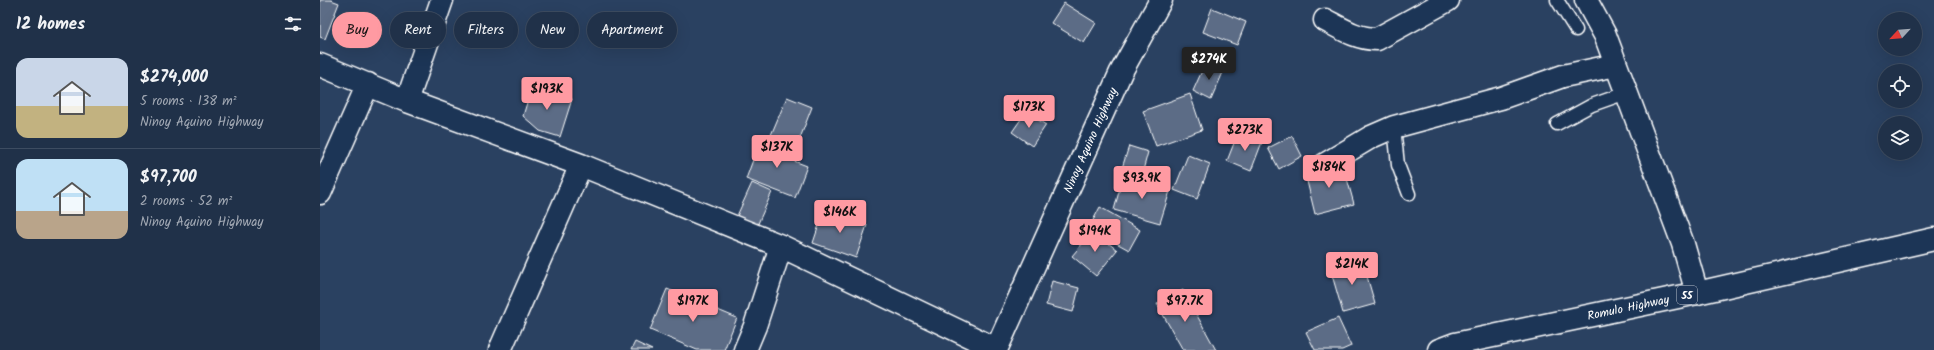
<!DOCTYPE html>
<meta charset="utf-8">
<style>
:root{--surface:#203149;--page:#283950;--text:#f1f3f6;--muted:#a2a9b4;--line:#3d4c61;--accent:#ff9aa2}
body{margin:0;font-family:Kalam,sans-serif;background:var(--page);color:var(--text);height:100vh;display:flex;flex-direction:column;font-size:15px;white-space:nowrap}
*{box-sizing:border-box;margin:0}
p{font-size:13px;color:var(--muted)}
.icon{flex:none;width:22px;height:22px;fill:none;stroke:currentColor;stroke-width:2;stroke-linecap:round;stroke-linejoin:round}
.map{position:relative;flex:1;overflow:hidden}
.drawer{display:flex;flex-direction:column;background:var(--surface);width:320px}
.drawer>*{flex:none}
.hud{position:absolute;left:12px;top:12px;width:380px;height:36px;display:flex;gap:8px}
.needle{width:26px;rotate:244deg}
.buttons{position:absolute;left:1558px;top:12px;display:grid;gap:8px}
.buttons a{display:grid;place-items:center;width:44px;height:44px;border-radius:50%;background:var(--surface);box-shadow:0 4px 16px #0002,0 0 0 1px var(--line);font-size:20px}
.price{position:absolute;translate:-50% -34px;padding:0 9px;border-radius:4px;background:var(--accent);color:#111;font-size:13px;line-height:26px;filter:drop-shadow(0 1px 2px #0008)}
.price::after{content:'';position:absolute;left:50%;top:24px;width:12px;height:9px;margin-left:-6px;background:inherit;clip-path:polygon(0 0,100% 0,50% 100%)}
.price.current{background:#222;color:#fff}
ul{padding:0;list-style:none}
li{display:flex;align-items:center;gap:12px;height:100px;padding:0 16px}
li+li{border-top:1px solid var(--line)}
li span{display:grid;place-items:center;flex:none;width:112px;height:80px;border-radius:12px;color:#555}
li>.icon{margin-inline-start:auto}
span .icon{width:48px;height:48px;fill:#fffc;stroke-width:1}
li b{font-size:17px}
h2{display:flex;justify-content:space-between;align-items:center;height:48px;padding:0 16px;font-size:17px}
.pill{padding:0 14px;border-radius:18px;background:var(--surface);box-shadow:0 4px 16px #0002,0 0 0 1px var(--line);font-size:14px;line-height:36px}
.pill.current{background:var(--accent);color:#111}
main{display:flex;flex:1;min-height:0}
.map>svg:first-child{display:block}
</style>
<main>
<section class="drawer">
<h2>12 homes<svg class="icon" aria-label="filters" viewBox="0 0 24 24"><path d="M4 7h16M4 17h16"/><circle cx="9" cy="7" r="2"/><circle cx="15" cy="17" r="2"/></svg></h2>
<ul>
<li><span style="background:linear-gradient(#c9d6e8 60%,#c2b280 0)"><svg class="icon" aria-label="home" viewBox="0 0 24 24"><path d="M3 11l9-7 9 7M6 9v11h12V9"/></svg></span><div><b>$274,000</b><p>5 rooms · 138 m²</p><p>Ninoy Aquino Highway</p></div></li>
<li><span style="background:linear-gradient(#bfe0f5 65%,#b9a48a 0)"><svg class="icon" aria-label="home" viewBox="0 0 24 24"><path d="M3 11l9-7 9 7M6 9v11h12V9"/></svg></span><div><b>$97,700</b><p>2 rooms · 52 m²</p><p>Ninoy Aquino Highway</p></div></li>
</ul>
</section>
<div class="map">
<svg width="1614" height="350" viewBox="0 0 1614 350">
<rect width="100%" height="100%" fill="#2a4161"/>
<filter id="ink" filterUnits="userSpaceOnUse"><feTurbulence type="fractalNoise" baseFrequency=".025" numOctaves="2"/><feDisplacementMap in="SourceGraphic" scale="8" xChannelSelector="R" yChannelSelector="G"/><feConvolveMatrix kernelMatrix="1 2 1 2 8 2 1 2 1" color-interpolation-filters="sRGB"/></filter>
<g filter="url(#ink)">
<path fill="#5b6c86" stroke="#fff" d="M 0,0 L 11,0 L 19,3 L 5,39 L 0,37 Z
M 744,3 L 776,23 L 764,43 L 731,23 Z
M 892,8 L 926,22 L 917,45 L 883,32 Z
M 886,62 L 904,70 L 891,100 L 873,91 Z
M 212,86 L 252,99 L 240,137 L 220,131 L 203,116 Z
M 870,94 L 882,130 L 836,146 L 823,111 Z
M 467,97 L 492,107 L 477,146 L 451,135 Z
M 706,112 L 726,125 L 712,146 L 692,132 Z
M 918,133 L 942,142 L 931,171 L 907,161 Z
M 972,136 L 982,156 L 959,169 L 948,148 Z
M 441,138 L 477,152 L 474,161 L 487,166 L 475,198 L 426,179 Z
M 809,146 L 828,152 L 822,174 L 802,168 Z
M 868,155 L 890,164 L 877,199 L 854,190 Z
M 1023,164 L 1034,204 L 995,214 L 985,173 Z
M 803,177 L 850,191 L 840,223 L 794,210 Z
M 432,183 L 452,192 L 436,228 L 416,218 Z
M 780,207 L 820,230 L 809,250 L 769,228 Z
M 504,210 L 547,225 L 536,258 L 493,243 Z
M 773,231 L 797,250 L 776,276 L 752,256 Z
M 1042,259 L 1055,304 L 1023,313 L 1010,268 Z
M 732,281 L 759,288 L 753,312 L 726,305 Z
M 347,289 L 417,318 L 404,350 L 377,350 L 330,330 Z
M 863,290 L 896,350 L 863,350 L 837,304 Z
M 1018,318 L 1031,346 L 1022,350 L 995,350 L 986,332 Z
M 315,342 L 332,350 L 311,350 Z"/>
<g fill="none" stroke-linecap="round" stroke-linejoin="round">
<defs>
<path id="service" d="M 1237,0 L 1256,30
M 1237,124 L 1272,105 L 1306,93
M 1074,127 L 1078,165 L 1089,194"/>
<path id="minor" d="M 122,0 L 87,101 L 261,165 L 180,350
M 1266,0 L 1285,35 L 1363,244 L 1377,293
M 1005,20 C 1022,29 1037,39 1057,39 L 1128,0
M 0,65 L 87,101
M 261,165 L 461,246 L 676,349
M 1004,165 L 1051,137 L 1074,127 L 1181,98 L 1243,76 L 1296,65
M 0,193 L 48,84
M 425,350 L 435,326 L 461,246"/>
<g id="secondary">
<path id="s1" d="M 676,350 L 801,72 L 841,0"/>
</g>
<g id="trunk">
<path id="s2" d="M 1119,350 L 1135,344 L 1377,293 L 1614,239"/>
</g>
</defs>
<use href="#service" stroke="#fff" stroke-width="15"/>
<use href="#minor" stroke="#fff" stroke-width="25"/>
<use href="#secondary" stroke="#fff" stroke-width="25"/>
<use href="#trunk" stroke="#fff" stroke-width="25"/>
<use href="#service" stroke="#1d3557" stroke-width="12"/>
<use href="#minor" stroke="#1d3557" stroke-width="22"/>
<use href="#secondary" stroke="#1d3557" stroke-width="22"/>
<use href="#trunk" stroke="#1d3557" stroke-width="22"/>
</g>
</g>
<g text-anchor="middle" stroke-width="3" stroke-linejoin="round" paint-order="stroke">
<rect fill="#1d3557" stroke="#bbc2cd" stroke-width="1" x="1357" y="286" width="20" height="18" rx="3"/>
<g font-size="11" font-weight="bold" fill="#fff">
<text x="1367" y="299">55</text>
</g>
<g font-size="12" fill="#fff" stroke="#1d3557">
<text dy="4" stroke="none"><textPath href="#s1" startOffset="230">Ninoy Aquino Highway</textPath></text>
<text dy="4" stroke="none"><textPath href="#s2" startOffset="194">Romulo Highway</textPath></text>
</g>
</g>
</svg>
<div class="buttons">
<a><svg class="needle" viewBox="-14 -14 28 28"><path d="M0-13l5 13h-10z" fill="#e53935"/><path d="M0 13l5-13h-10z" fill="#a2a9b4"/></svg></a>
<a><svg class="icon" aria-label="locate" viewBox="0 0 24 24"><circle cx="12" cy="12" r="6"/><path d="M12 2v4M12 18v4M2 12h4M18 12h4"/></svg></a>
<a><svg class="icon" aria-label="layers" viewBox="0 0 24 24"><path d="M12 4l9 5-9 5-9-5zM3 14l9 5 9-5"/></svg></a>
</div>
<b class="price current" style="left:889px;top:81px">$274K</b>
<b class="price" style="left:227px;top:111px">$193K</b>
<b class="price" style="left:709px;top:129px">$173K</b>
<b class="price" style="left:925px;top:152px">$273K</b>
<b class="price" style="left:457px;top:169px">$137K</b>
<b class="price" style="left:1009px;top:189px">$184K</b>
<b class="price" style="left:822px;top:200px">$93.9K</b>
<b class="price" style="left:520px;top:234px">$146K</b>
<b class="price" style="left:775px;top:253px">$194K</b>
<b class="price" style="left:1032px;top:286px">$214K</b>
<b class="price" style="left:373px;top:323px">$197K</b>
<b class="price" style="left:865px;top:323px">$97.7K</b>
<div class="hud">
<a class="pill current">Buy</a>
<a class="pill">Rent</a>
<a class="pill">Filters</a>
<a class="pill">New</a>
<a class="pill">Apartment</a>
</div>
</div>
</main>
